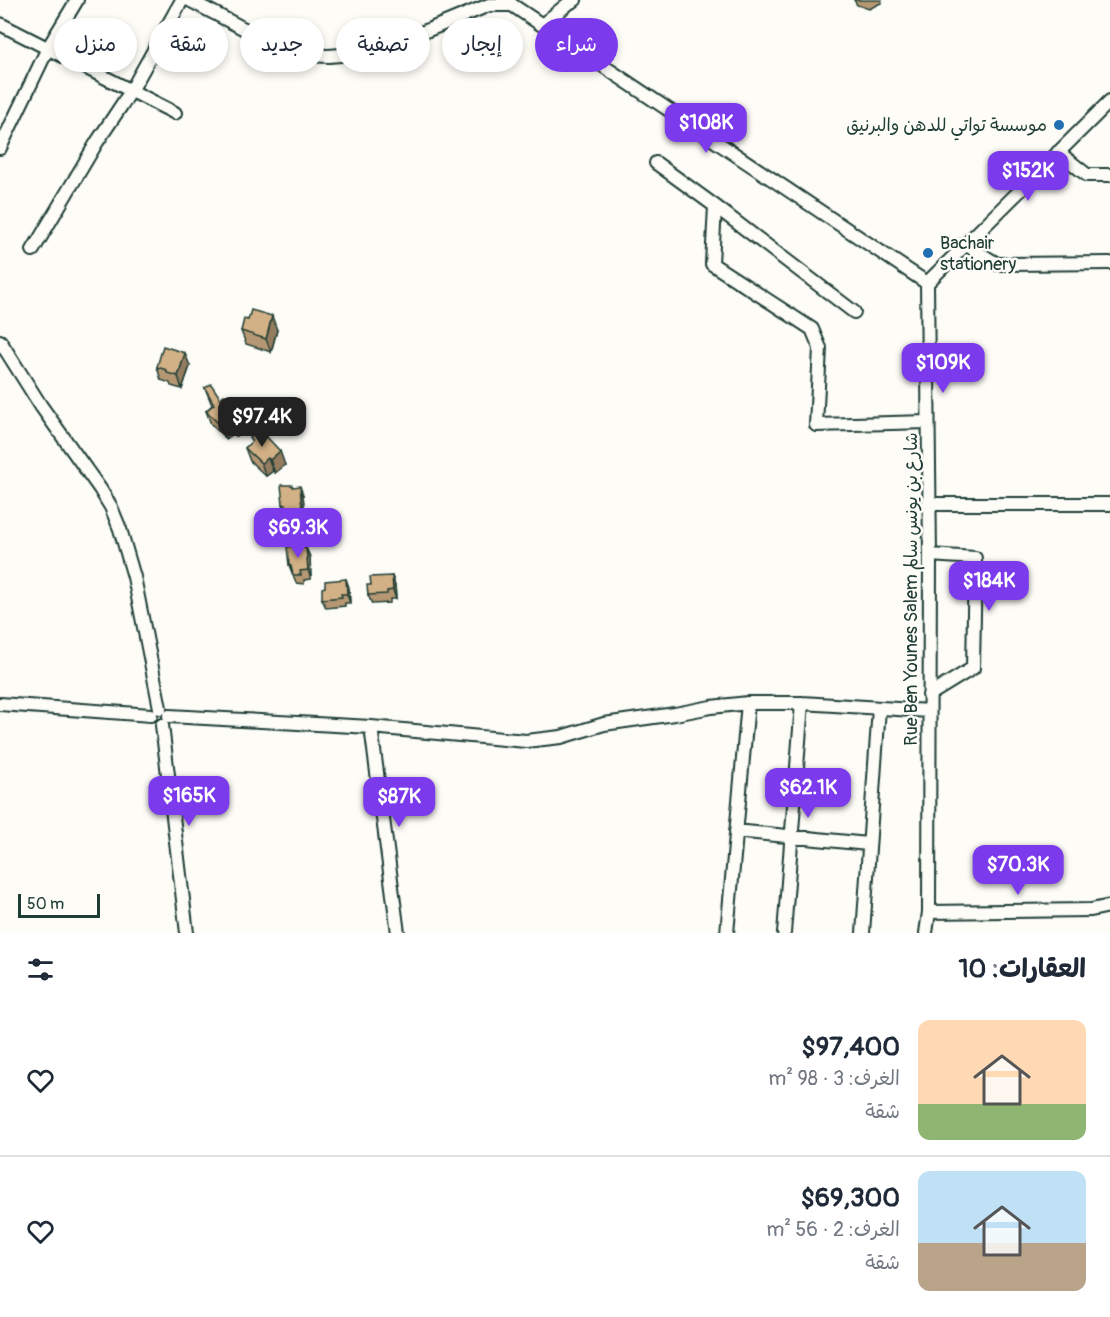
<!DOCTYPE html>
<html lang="ar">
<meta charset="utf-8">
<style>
:root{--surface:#fff;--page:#f2f2f3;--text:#1f2937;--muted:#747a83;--line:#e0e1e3;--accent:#7c3aed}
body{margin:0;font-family:Pangolin,"Playpen Sans Arabic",sans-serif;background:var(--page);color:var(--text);direction:rtl;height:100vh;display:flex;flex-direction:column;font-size:22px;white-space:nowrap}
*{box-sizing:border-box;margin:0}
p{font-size:20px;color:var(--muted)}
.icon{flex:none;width:33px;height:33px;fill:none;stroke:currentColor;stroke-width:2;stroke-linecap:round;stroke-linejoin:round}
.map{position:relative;height:933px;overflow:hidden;direction:ltr}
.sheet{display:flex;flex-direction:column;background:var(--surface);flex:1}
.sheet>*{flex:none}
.hud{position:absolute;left:18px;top:18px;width:600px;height:54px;direction:rtl;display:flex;gap:12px}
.scale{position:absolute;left:18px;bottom:15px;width:82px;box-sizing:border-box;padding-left:6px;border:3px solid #1f3d34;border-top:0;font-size:16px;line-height:21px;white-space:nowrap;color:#1f3d34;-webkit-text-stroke:4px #fdfcf7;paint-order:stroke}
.price{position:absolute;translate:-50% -51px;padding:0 14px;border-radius:12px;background:var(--accent);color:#fff;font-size:20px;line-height:39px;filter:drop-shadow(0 2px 3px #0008)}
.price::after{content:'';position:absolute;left:50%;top:36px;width:18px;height:14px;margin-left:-9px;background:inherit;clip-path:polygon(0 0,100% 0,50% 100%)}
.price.current{background:#222;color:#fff}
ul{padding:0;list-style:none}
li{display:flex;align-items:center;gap:18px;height:150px;padding:0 24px}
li+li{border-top:2px solid var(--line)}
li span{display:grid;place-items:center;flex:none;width:168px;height:120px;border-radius:12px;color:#555}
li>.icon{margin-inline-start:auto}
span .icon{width:72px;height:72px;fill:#fffc;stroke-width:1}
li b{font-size:26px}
h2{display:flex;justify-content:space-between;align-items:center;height:72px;padding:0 24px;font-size:26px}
.chip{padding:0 21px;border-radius:27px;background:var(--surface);box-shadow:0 3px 9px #0003;font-size:21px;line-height:54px}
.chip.current{background:var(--accent);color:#fff}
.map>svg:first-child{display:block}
</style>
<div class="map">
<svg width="1110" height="933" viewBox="0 0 1110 933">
<rect width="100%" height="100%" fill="#fdfcf7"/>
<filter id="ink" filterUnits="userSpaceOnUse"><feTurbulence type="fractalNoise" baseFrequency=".0167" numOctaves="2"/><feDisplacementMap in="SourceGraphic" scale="12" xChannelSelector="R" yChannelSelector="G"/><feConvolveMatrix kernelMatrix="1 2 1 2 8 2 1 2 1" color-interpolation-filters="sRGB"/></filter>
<g filter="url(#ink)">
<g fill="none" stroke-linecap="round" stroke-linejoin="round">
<defs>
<path id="street" d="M 189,0 L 277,46 L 303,55 L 329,56 L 364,53 L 387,47 L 489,5 L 512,5
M 508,0 L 512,5 L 542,25 L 927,283
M 0,24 L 175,113
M 542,25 L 569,3 L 575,0
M 0,148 L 48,48 L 77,0
M 1058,152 L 1087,175 L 1110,175
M 656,163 L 715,206 L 854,312
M 715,206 L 712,264 L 812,329 L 820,348 L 816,425 L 928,422
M 965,244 L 997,264 L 1110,263
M 33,250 L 97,142 L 131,91 L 182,0
M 927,283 L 1110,101
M 0,341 L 41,406 L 100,489 L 111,507 L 120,529 L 134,577 L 160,708
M 928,504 L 1110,504
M 929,695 L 973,668 L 975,558 L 930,555
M 0,704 L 151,715
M 169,716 L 371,727 L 526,741 L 561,737 L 604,724 L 675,714 L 711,707 L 748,703 L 802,703 L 929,711
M 162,725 L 187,933
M 371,727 L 398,933
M 736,831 L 868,844
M 929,912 L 1091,910 L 1110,906
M 727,933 L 748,703
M 784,933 L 802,703
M 863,933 L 879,708
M 926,933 L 929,912 L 930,555 L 927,283"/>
</defs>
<use href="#street" stroke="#1f3d34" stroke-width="16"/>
<use href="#street" stroke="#fdfcf7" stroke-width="12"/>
</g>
<path fill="#b59873" stroke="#1f3d34" stroke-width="1.5" d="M 854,0 L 882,0 L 881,3 L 869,9 L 857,5 Z
M 277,330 L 271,352 L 246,344 L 241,331 Z
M 190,366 L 182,389 L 171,386 L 170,383 L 161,380 L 157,367 Z
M 205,388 L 240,414 L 245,427 L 236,436 L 234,433 L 226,439 L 211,424 L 206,411 L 212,405 Z
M 250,438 L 285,465 L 275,473 L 273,471 L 266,476 L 250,461 L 245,448 L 252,442 Z
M 293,487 L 303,495 L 305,518 L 299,519 L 299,522 L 290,523 L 283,504 Z
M 299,548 L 306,548 L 310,557 L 311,579 L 304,580 L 304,584 L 296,583 L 289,565 Z
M 392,576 L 395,585 L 396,599 L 390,599 L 390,603 L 372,604 L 368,595 L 371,585 Z
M 346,579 L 349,588 L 350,603 L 345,603 L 345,606 L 326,608 L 322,599 L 325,587 Z"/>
<path fill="#947c5e" stroke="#1f3d34" stroke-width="1.5" d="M 272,316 L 277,330 L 271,352 L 266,339 Z
M 185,353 L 190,366 L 182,389 L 178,376 Z
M 240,414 L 245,427 L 236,436 L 231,422 Z
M 229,420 L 234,433 L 226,439 L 221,426 Z
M 280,451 L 285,465 L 275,473 L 270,460 Z
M 268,458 L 273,471 L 266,476 L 261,463 Z
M 300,486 L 303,495 L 305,518 L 302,509 Z
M 306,548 L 310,557 L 311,579 L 308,570 Z
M 392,576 L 395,585 L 396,599 L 393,590 Z
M 346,579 L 349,588 L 350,603 L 347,594 Z"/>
<path fill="#d3b186" stroke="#1f3d34" stroke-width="1.5" d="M 251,310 L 272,316 L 266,339 L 241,331 L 244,319 L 248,320 Z
M 163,346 L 185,353 L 178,376 L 167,373 L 167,370 L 157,367 Z
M 211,384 L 220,398 L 224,395 L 240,414 L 231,422 L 229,420 L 221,426 L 206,411 L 214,404 L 205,388 Z
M 257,433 L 259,435 L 263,433 L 280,451 L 270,460 L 268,458 L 261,463 L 245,448 L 252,441 L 250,438 Z
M 281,485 L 292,485 L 293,487 L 300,486 L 302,509 L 295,510 L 295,513 L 287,514 L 286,505 L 283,504 Z
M 298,545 L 299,548 L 306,548 L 308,570 L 300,571 L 301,575 L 293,575 L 291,566 L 289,565 L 287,547 Z
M 392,576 L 393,590 L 387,591 L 387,594 L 368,595 L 367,585 L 371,585 L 370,577 Z
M 346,579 L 347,594 L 341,594 L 342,597 L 322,599 L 322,588 L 325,587 L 325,581 Z"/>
</g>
<g fill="#1f6fb2" stroke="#fdfcf7" stroke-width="2">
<circle cx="1059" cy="125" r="6"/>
<circle cx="928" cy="253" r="6"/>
</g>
<g text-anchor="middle" stroke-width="5" stroke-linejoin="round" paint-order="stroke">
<g font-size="18" fill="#1f3d34" stroke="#fdfcf7" text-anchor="end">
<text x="1047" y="131">موسسة تواتي للدهن والبرنيق</text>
<text x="940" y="249" text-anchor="start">Bachair<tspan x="940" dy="21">stationery</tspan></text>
</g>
<g font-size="18" fill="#1f3d34" stroke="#fdfcf7">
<text transform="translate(911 589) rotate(-90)" y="6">Rue Ben Younes Salem شارع بن يونس سالم</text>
</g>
</g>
</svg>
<div class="scale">50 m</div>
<b class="price" style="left:706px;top:154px">$108K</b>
<b class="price" style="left:1028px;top:202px">$152K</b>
<b class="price" style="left:943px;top:394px">$109K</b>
<b class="price current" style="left:262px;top:448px">$97.4K</b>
<b class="price" style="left:298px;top:559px">$69.3K</b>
<b class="price" style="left:989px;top:612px">$184K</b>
<b class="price" style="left:808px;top:819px">$62.1K</b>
<b class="price" style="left:189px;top:827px">$165K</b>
<b class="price" style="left:399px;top:828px">$87K</b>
<b class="price" style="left:1018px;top:896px">$70.3K</b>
<div class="hud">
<a class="chip current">شراء</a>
<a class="chip">إيجار</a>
<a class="chip">تصفية</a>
<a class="chip">جديد</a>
<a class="chip">شقة</a>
<a class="chip">منزل</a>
</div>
</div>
<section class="sheet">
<h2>العقارات: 10<svg class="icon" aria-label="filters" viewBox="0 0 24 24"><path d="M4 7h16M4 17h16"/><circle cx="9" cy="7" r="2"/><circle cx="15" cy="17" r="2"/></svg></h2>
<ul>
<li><span style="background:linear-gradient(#ffd9b3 70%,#8fb573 0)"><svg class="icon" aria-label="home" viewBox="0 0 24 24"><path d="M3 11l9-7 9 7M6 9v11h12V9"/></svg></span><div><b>$97,400</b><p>الغرف: 3 · 98 m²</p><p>شقة</p></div><svg class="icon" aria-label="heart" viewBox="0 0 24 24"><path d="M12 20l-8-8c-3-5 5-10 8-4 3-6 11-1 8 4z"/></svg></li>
<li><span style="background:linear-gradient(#bfe0f5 60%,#b9a48a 0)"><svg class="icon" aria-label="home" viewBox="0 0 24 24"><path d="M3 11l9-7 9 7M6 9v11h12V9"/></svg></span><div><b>$69,300</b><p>الغرف: 2 · 56 m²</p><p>شقة</p></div><svg class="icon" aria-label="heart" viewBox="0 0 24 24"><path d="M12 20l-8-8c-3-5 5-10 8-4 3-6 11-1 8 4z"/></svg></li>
</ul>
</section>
